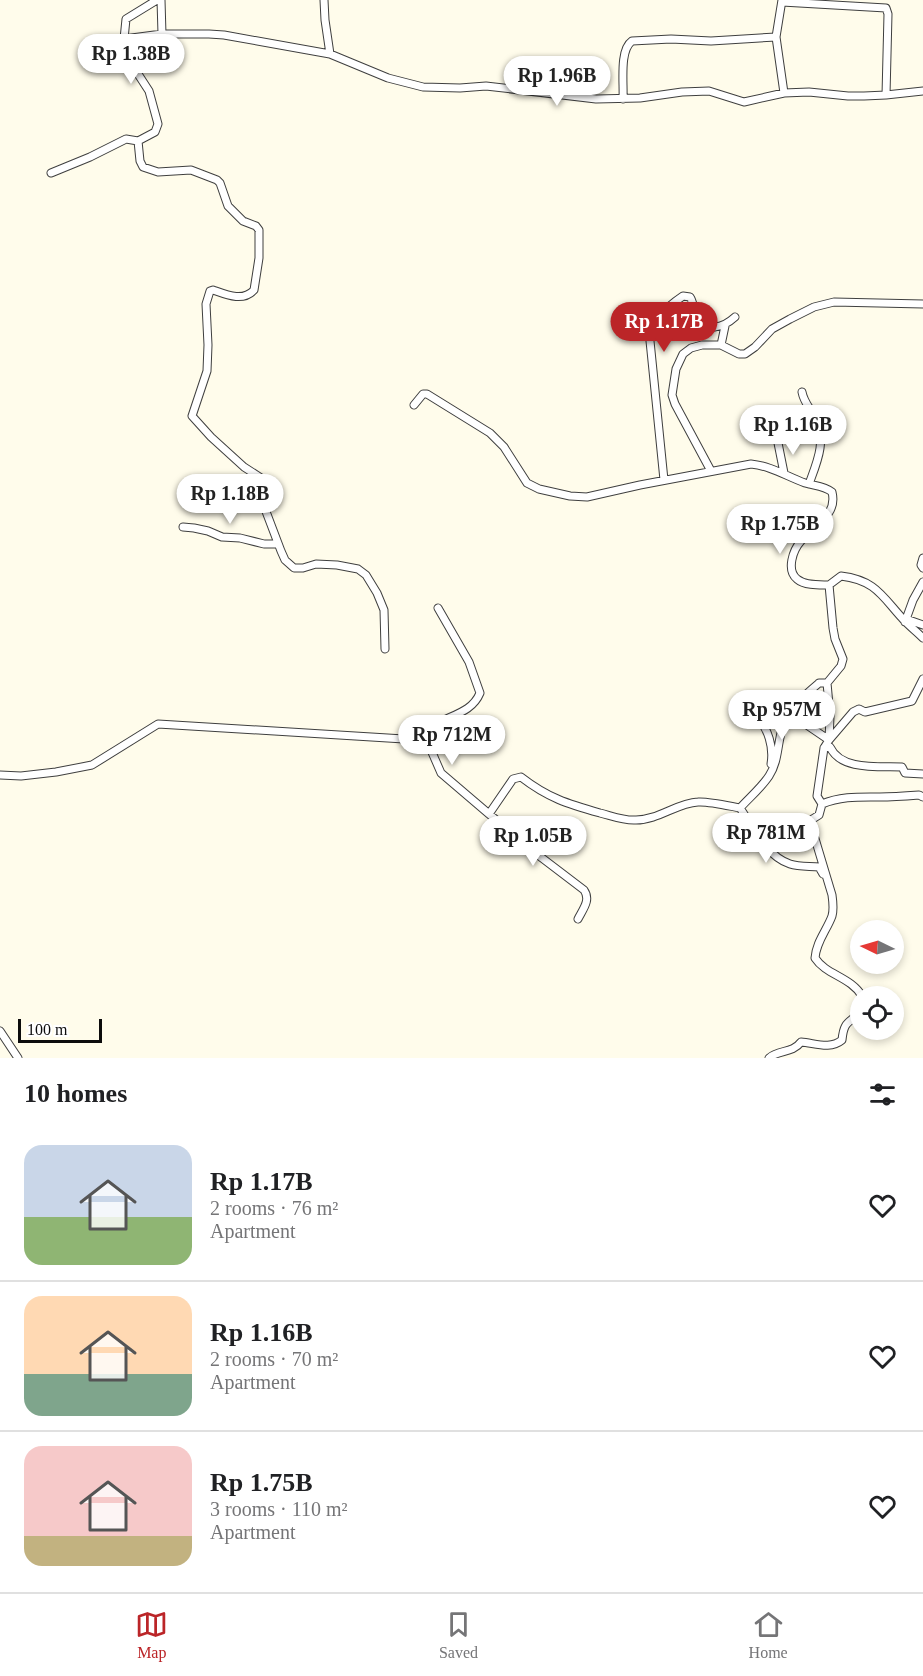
<!DOCTYPE html>
<meta charset="utf-8">
<style>
:root{--surface:#fff;--page:#f6f6f6;--text:#202124;--muted:#757577;--line:#e0e0e0;--accent:#bb2528}
body{margin:0;font-family:Georgia,serif;background:var(--page);color:var(--text);height:100vh;display:flex;flex-direction:column;font-size:22px;white-space:nowrap}
*{box-sizing:border-box;margin:0}
p{font-size:20px;color:var(--muted)}
.icon{flex:none;width:33px;height:33px;fill:none;stroke:currentColor;stroke-width:2;stroke-linecap:round;stroke-linejoin:round}
.map{position:relative;height:1058px;overflow:hidden}
.drawer{display:flex;flex-direction:column;background:var(--surface);flex:1}
.drawer>*{flex:none}
.needle{width:39px;rotate:275deg}
.tools{position:absolute;left:850px;top:920px;display:grid;gap:12px}
.tools a{display:grid;place-items:center;width:54px;height:54px;border-radius:50%;background:var(--surface);box-shadow:0 3px 9px #0003;font-size:30px}
.scale{position:absolute;left:18px;bottom:15px;width:84px;box-sizing:border-box;padding-left:6px;border:3px solid #0c0c0c;border-top:0;font-size:16px;line-height:21px;white-space:nowrap;color:#0c0c0c;-webkit-text-stroke:4px #fff;paint-order:stroke}
.price{position:absolute;translate:-50% -51px;padding:0 14px;border-radius:21px;background:#fff;color:#222;font-size:20px;line-height:39px;filter:drop-shadow(0 2px 3px #0008)}
.price::after{content:'';position:absolute;left:50%;top:36px;width:18px;height:14px;margin-left:-9px;background:inherit;clip-path:polygon(0 0,100% 0,50% 100%)}
.price.on{background:var(--accent);color:#fff}
ul{padding:0;list-style:none}
li{display:flex;align-items:center;gap:18px;height:150px;padding:0 24px}
li+li{border-top:2px solid var(--line)}
li span{display:grid;place-items:center;flex:none;width:168px;height:120px;border-radius:18px;color:#555}
li>.icon{margin-inline-start:auto}
span .icon{width:72px;height:72px;fill:#fffc;stroke-width:1}
li b{font-size:26px}
h2{display:flex;justify-content:space-between;align-items:center;height:72px;padding:0 24px;font-size:26px}
.tabs{display:flex;justify-content:space-around;align-items:center;height:84px;border-top:2px solid var(--line);background:var(--surface);font-size:16px;color:var(--muted)}
.tabs a{display:grid;justify-items:center;gap:3px}
.tabs .on{color:var(--accent)}
.map>svg:first-child{display:block}
</style>
<div class="map">
<svg width="923" height="1058" viewBox="0 0 923 1058">
<rect width="100%" height="100%" fill="#fffceb"/>
<g fill="none" stroke-linecap="round" stroke-linejoin="round">
<defs>
<path id="minor" d="M 161,0 L 162,34
M 324,0 L 325,20 L 330,54
M 782,0 L 776,37 L 784,93
M 782,2 L 886,8 L 888,14 L 886,95
M 124,39 L 162,34 L 209,34 L 224,35 L 330,54 L 388,78 L 423,87 L 460,88 L 486,86 L 596,99 L 640,98 L 682,92 L 709,91 L 744,102 L 784,93 L 809,92 L 848,96 L 864,96 L 886,95 L 923,91
M 623,99 C 624,84 619,50 632,41 L 671,39 L 711,41 L 776,37
M 138,141 L 155,132 L 158,124 L 149,91 L 138,74 L 124,39 L 126,19 L 157,0
M 51,173 L 90,157 L 126,139 L 138,141 L 140,161 L 143,167 L 158,172 L 191,170 L 217,180 L 220,183 L 228,206 L 243,221 L 256,226 L 259,230 L 259,258 L 254,290 C 243,302 227,295 213,290 L 210,291 L 206,304 L 208,345 L 207,371 L 192,416 L 211,437 L 244,467 L 261,478 L 264,486 L 262,501 L 281,551 L 285,560 L 294,568 L 303,568 L 316,564 L 337,565 L 358,569 L 366,575 L 377,593 L 384,610 L 385,649
M 721,345 L 725,326
M 802,392 C 804,403 811,409 815,418 C 827,441 817,462 809,484
M 414,405 L 423,394 L 427,394 L 490,433 L 504,447 L 527,483 L 539,489 L 570,496 L 587,497 L 640,485 L 751,464 C 771,466 786,476 805,483 C 815,486 824,486 832,492 C 834,500 833,507 828,514 C 821,524 809,532 801,541 C 793,550 786,570 797,579 C 805,586 820,585 829,585 L 833,628 L 835,639 L 843,659 L 841,666 L 827,683 L 830,716 L 829,740 L 824,748 L 817,796 L 822,804 L 819,815 L 811,820 L 810,822 L 832,895 C 833,902 834,909 832,916 C 827,930 816,942 815,958 C 826,975 851,977 862,996
M 778,443 L 784,473
M 711,471 L 675,404 L 672,395 L 676,369 L 683,354 L 691,348 L 702,345 L 721,345 L 739,354 L 745,354 L 755,347 L 772,329 L 790,319 L 814,307 L 834,302 L 923,304
M 664,480 L 650,341 C 654,319 664,309 683,296 L 690,297 C 694,303 693,310 697,316 C 706,333 723,328 735,317
M 183,527 L 194,528 L 208,531 L 222,537 L 240,538 L 264,544 L 278,544
M 923,558 L 921,565 L 923,568
M 829,585 L 841,576 C 875,580 882,596 902,618 C 908,625 916,631 923,638
M 906,619 L 923,625
M 905,622 L 913,600 L 923,582
M 757,716 C 768,729 774,747 771,764
M 788,716 L 794,721 L 807,725 L 829,740 L 853,712 L 859,709 L 865,712 L 912,701 L 923,679
M 420,740 C 423,736 426,732 429,729 C 446,715 471,715 480,693 L 469,662 L 438,608
M 824,748 L 830,747 C 841,771 879,766 902,767 L 905,773 L 923,774
M 0,775 L 21,776 L 56,772 L 92,765 L 158,724 L 420,740 L 424,741 L 431,750 L 441,773 L 489,814 L 513,779 L 521,777 C 548,798 568,804 600,813 C 612,816 624,821 636,820 C 658,820 677,803 698,802 C 708,801 729,806 740,808 C 749,798 761,788 769,776 C 779,761 777,743 783,726 C 788,709 806,694 819,683 L 827,683
M 822,804 C 841,796 859,797 880,797 C 893,797 906,796 919,795 L 923,797
M 740,808 C 753,827 766,856 790,864 C 799,867 810,866 819,867 L 823,874
M 489,814 L 542,858 L 584,890 C 591,900 583,909 578,919
M 0,1031 L 18,1058
M 769,1058 C 779,1049 792,1054 801,1042 C 815,1043 830,1050 842,1040 C 844,1020 849,1024 861,1011"/>
</defs>
<use href="#minor" stroke="#3f3f3f" stroke-width="9"/>
<use href="#minor" stroke="#fff" stroke-width="7"/>
</g>
</svg>
<div class="tools">
<a><svg class="needle" viewBox="-14 -14 28 28"><path d="M0-13l5 13h-10z" fill="#e53935"/><path d="M0 13l5-13h-10z" fill="#757577"/></svg></a>
<a><svg class="icon" aria-label="locate" viewBox="0 0 24 24"><circle cx="12" cy="12" r="6"/><path d="M12 2v4M12 18v4M2 12h4M18 12h4"/></svg></a>
</div>
<div class="scale">100 m</div>
<b class="price" style="left:131px;top:85px">Rp 1.38B</b>
<b class="price" style="left:557px;top:107px">Rp 1.96B</b>
<b class="price on" style="left:664px;top:353px">Rp 1.17B</b>
<b class="price" style="left:793px;top:456px">Rp 1.16B</b>
<b class="price" style="left:230px;top:525px">Rp 1.18B</b>
<b class="price" style="left:780px;top:555px">Rp 1.75B</b>
<b class="price" style="left:782px;top:741px">Rp 957M</b>
<b class="price" style="left:452px;top:766px">Rp 712M</b>
<b class="price" style="left:766px;top:864px">Rp 781M</b>
<b class="price" style="left:533px;top:867px">Rp 1.05B</b>
</div>
<section class="drawer">
<h2>10 homes<svg class="icon" aria-label="filters" viewBox="0 0 24 24"><path d="M4 7h16M4 17h16"/><circle cx="9" cy="7" r="2"/><circle cx="15" cy="17" r="2"/></svg></h2>
<ul>
<li><span style="background:linear-gradient(#c9d6e8 60%,#8fb573 0)"><svg class="icon" aria-label="home" viewBox="0 0 24 24"><path d="M3 11l9-7 9 7M6 9v11h12V9"/></svg></span><div><b>Rp 1.17B</b><p>2 rooms · 76 m²</p><p>Apartment</p></div><svg class="icon" aria-label="heart" viewBox="0 0 24 24"><path d="M12 20l-8-8c-3-5 5-10 8-4 3-6 11-1 8 4z"/></svg></li>
<li><span style="background:linear-gradient(#ffd9b3 65%,#7fa58c 0)"><svg class="icon" aria-label="home" viewBox="0 0 24 24"><path d="M3 11l9-7 9 7M6 9v11h12V9"/></svg></span><div><b>Rp 1.16B</b><p>2 rooms · 70 m²</p><p>Apartment</p></div><svg class="icon" aria-label="heart" viewBox="0 0 24 24"><path d="M12 20l-8-8c-3-5 5-10 8-4 3-6 11-1 8 4z"/></svg></li>
<li><span style="background:linear-gradient(#f6c9c9 75%,#c2b280 0)"><svg class="icon" aria-label="home" viewBox="0 0 24 24"><path d="M3 11l9-7 9 7M6 9v11h12V9"/></svg></span><div><b>Rp 1.75B</b><p>3 rooms · 110 m²</p><p>Apartment</p></div><svg class="icon" aria-label="heart" viewBox="0 0 24 24"><path d="M12 20l-8-8c-3-5 5-10 8-4 3-6 11-1 8 4z"/></svg></li>
</ul>
</section>
<nav class="tabs">
<a class="on"><svg class="icon" aria-label="map" viewBox="0 0 24 24"><path d="M3 6l6-2 6 2 6-2v14l-6 2-6-2-6 2zM9 4v14M15 6v14"/></svg>Map</a>
<a><svg class="icon" aria-label="saved" viewBox="0 0 24 24"><path d="M7 4h10v16l-5-4-5 4z"/></svg>Saved</a>
<a><svg class="icon" aria-label="home" viewBox="0 0 24 24"><path d="M3 11l9-7 9 7M6 9v11h12V9"/></svg>Home</a>
</nav>
